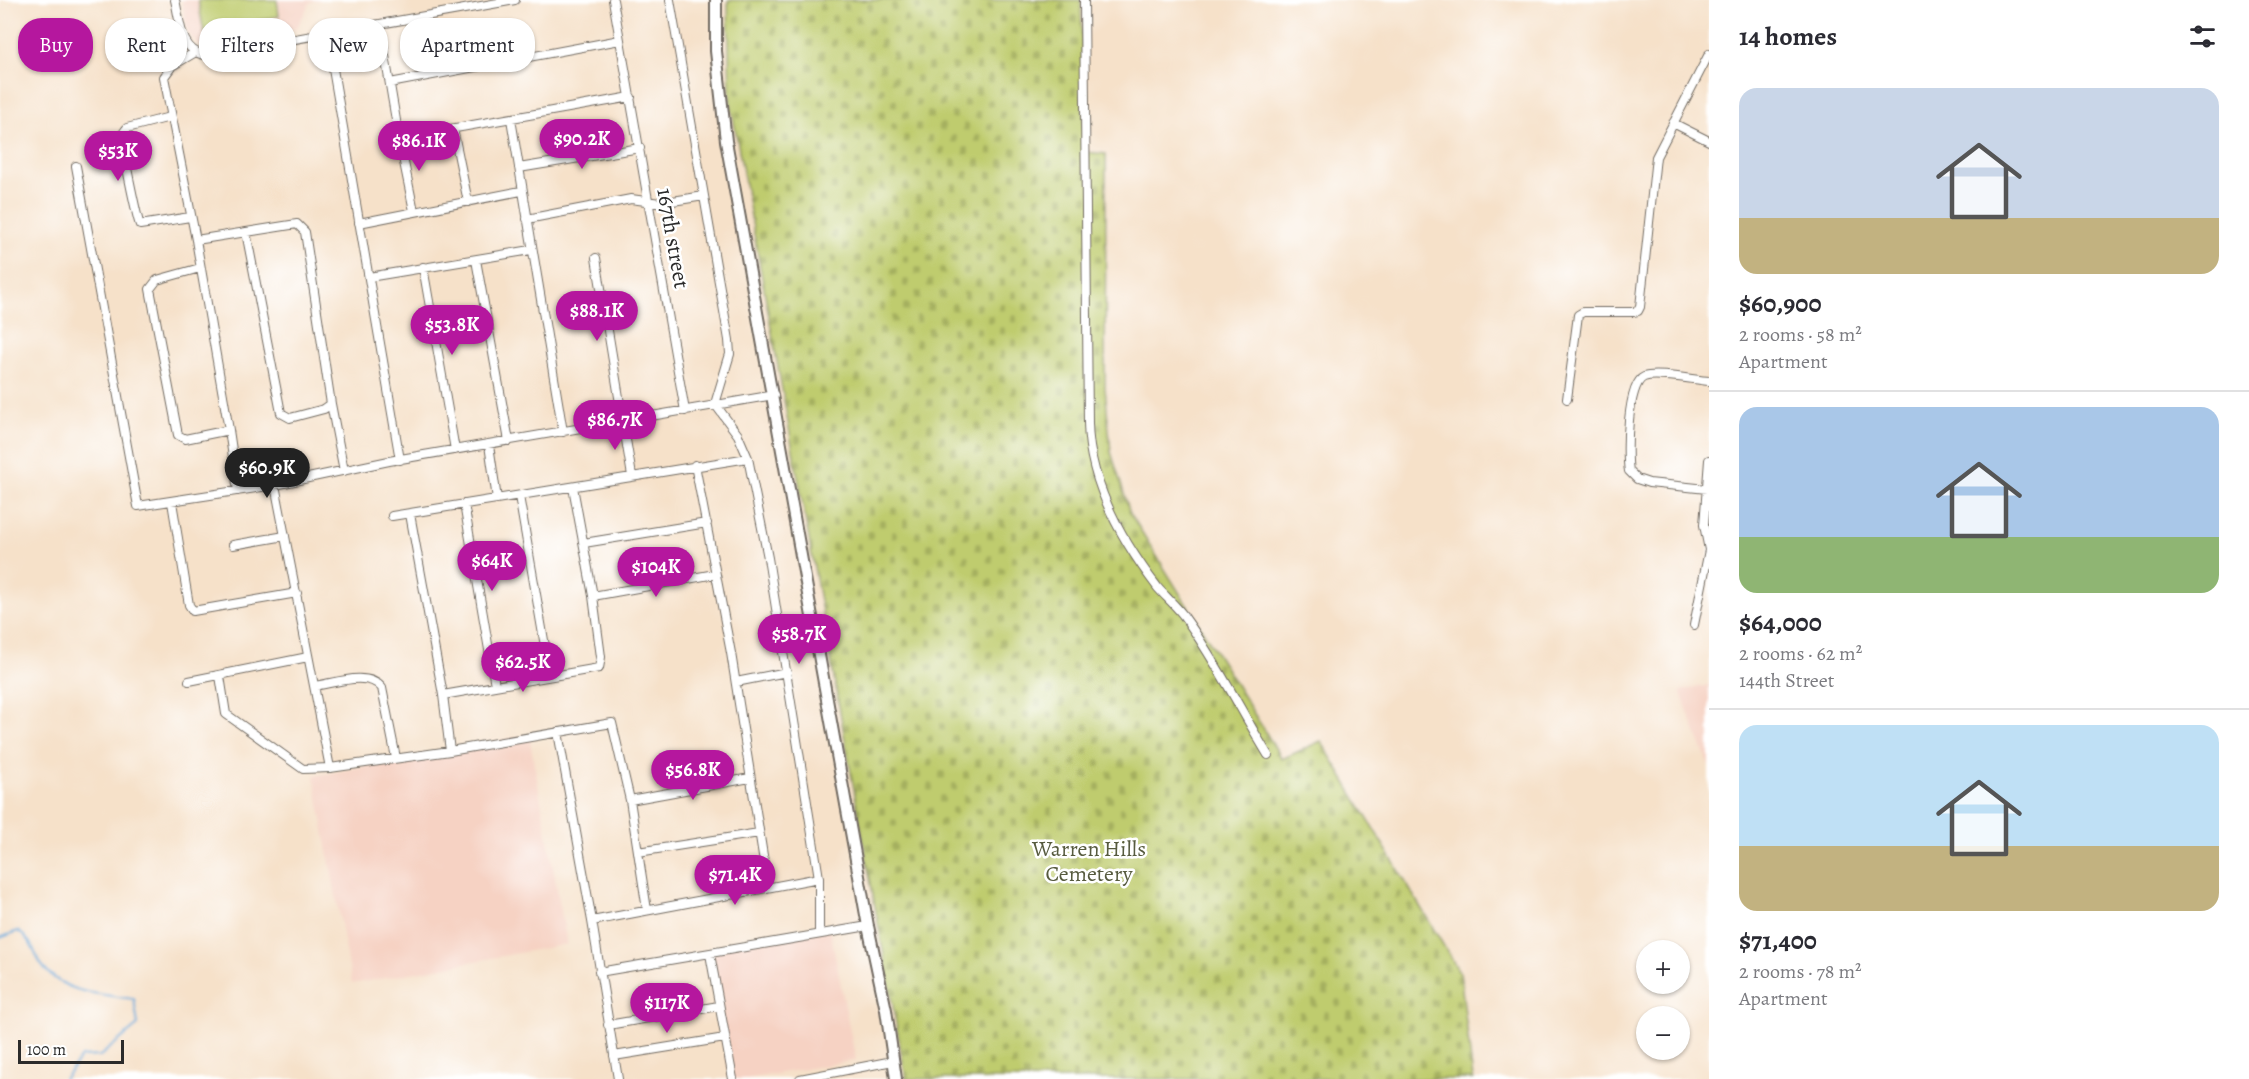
<!DOCTYPE html>
<meta charset="utf-8">
<style>
:root{--surface:#fff;--page:#f2f2f3;--text:#2b2b33;--muted:#7c7c81;--line:#e1e1e2;--accent:#b5179e}
body{margin:0;font-family:Alegreya,serif;background:var(--page);color:var(--text);height:100vh;display:flex;flex-direction:column;font-size:22px;white-space:nowrap}
*{box-sizing:border-box;margin:0}
p{font-size:20px;color:var(--muted)}
.icon{flex:none;width:33px;height:33px;fill:none;stroke:currentColor;stroke-width:2;stroke-linecap:round;stroke-linejoin:round}
.map{position:relative;flex:1;overflow:hidden}
.panel{display:flex;flex-direction:column;background:var(--surface);width:540px}
.panel>*{flex:none}
.guide{position:absolute;left:18px;top:18px;width:570px;height:54px;display:flex;gap:12px}
.tools{position:absolute;left:1636px;top:940px;display:grid;gap:12px}
.tools a{display:grid;place-items:center;width:54px;height:54px;border-radius:50%;background:var(--surface);box-shadow:0 2px 4px #0004;font-size:30px}
.scale{position:absolute;left:18px;bottom:15px;width:106px;box-sizing:border-box;padding-left:6px;border:3px solid #2b2b2b;border-top:0;font-size:16px;line-height:21px;white-space:nowrap;color:#2b2b2b;-webkit-text-stroke:4px #fff;paint-order:stroke}
.price{position:absolute;translate:-50% -51px;padding:0 14px;border-radius:21px;background:var(--accent);color:#fff;font-size:20px;line-height:39px;filter:drop-shadow(0 2px 3px #0008)}
.price::after{content:'';position:absolute;left:50%;top:36px;width:18px;height:14px;margin-left:-9px;background:inherit;clip-path:polygon(0 0,100% 0,50% 100%)}
.price.on{background:#222;color:#fff}
ul{padding:0;list-style:none}
li{display:grid;align-content:center;gap:12px;height:318px;padding:0 30px}
li+li{border-top:2px solid var(--line)}
li span{display:grid;place-items:center;height:186px;border-radius:18px;color:#555}
li>.icon{margin-inline-start:auto}
span .icon{width:108px;height:108px;fill:#fffc;stroke-width:1}
li b{font-size:26px}
h2{display:flex;justify-content:space-between;align-items:center;height:72px;padding:0 30px;font-size:26px}
.chip{padding:0 21px;border-radius:24px;background:var(--surface);box-shadow:0 2px 4px #0004;font-size:21px;line-height:54px}
.chip.on{background:var(--accent);color:#fff}
main{display:flex;flex:1;min-height:0}
.map>svg:first-child{display:block}
</style>
<main>
<div class="map">
<svg width="1709" height="1079" viewBox="0 0 1709 1079">
<defs>
<pattern id="cemetery-stones" width="16" height="16" patternUnits="userSpaceOnUse" patternTransform="scale(1.5)"><rect width="16" height="16" fill="#bfcc6e"/><path d="M2 7V4a2 2 0 0 1 4 0v3zM10 15v-3a2 2 0 0 1 4 0v3z" fill="#a4af5f"/></pattern>
</defs>
<rect width="100%" height="100%" fill="#fff"/>
<filter id="ink" filterUnits="userSpaceOnUse"><feTurbulence type="fractalNoise" baseFrequency=".0167" numOctaves="2"/><feDisplacementMap in="SourceGraphic" scale="12" xChannelSelector="R" yChannelSelector="G"/><feConvolveMatrix kernelMatrix="1 2 1 2 8 2 1 2 1" color-interpolation-filters="sRGB"/></filter>
<filter id="wash" filterUnits="userSpaceOnUse"><feTurbulence type="fractalNoise" baseFrequency=".008" numOctaves="4" result="noise"/><feDisplacementMap in="SourceGraphic" scale="24" xChannelSelector="R" yChannelSelector="G"/><feGaussianBlur stdDeviation="1.35" result="paint"/><feColorMatrix in="noise" values="0 0 0 0 0 0 0 0 0 0 0 0 0 0 0 0 0 1.4 0 .05"/><feComposite in="paint" operator="in"/></filter>
<g filter="url(#wash)">
<rect width="100%" height="100%" fill="#f6e1c9"/>
<path fill="#f6d2c3" d="M 182,0 L 322,0 L 310,2 L 297,28 L 200,47 L 188,33 Z
M 1709,685 L 1709,766 L 1680,691 Z
M 529,735 L 567,944 L 352,984 L 314,776 Z
M 829,926 L 856,1060 L 746,1079 L 730,1079 L 707,951 Z"/>
<path fill="url(#cemetery-stones)" stroke="#757c4c" stroke-width="1.5" d="M 728,0 L 1081,0 L 1084,152 L 1106,154 L 1105,388 L 1111,452 L 1130,513 L 1282,759 L 1321,741 L 1460,973 L 1473,1079 L 906,1079 L 730,100 Z"/>
<path fill="#bfcc6e" stroke="#757c4c" stroke-width="1.5" d="M 198,0 L 277,0 L 279,16 L 204,33 Z"/>
<g fill="none" stroke-linecap="round" stroke-linejoin="round">
<path stroke="#64a6d8" stroke-width="2" d="M 0,938 L 18,931 C 35,943 33,955 44,968 C 66,995 103,994 134,999 L 138,1025 L 100,1056 L 81,1057 L 64,1079"/>
</g>
</g>
<g filter="url(#ink)">
<g fill="none" stroke-linecap="round" stroke-linejoin="round">
<defs>
<path id="street" d="M 175,0 C 180,20 180,52 205,55 L 515,0
M 613,0 L 685,411
M 1084,0 L 1088,423 C 1089,483 1122,541 1158,588 C 1166,597 1175,605 1183,615 C 1215,659 1240,709 1268,755
M 380,26 L 399,138 L 631,97
M 327,34 L 400,460
M 194,53 L 172,66 L 164,77 L 196,240 L 229,430 L 185,439 L 178,435 L 150,289 L 157,280 L 200,268
M 390,83 L 620,40
M 170,117 L 127,128 C 125,131 123,132 122,136 C 121,142 137,219 140,225 L 190,217
M 511,119 L 563,432
M 1673,123 L 1709,141
M 453,129 L 468,202
M 399,138 L 414,211
M 76,166 L 138,506 L 275,485 L 389,461 L 774,395
M 519,168 L 640,148
M 527,219 L 631,199 L 660,203 L 704,196
M 359,223 L 521,191
M 196,240 L 297,224 L 305,232 L 331,404 L 324,409 L 290,418 L 281,413 L 246,232
M 596,258 L 632,476
M 476,260 L 509,441
M 423,267 L 455,450
M 369,277 L 531,250
M 1567,399 L 1578,315 L 1583,312 L 1634,312 L 1638,311 L 1640,307 L 1656,157 L 1709,54
M 331,404 L 344,471
M 229,430 L 238,491
M 489,445 L 497,499
M 748,458 L 768,558 L 819,878 L 819,933
M 695,465 L 731,653 L 768,887
M 275,485 L 330,768
M 1707,489 L 1649,483 L 1637,479 L 1629,471 C 1626,454 1627,384 1644,377 C 1656,372 1694,380 1709,381
M 519,496 L 550,675
M 172,502 L 189,605 L 193,611 L 297,593
M 464,504 L 495,685
M 410,514 L 443,695 L 450,751
M 392,516 L 748,458 L 738,435 L 715,404 L 730,354 L 729,340 L 670,0
M 584,543 L 707,523
M 233,545 L 285,536
M 593,596 L 715,574
M 1694,625 L 1709,550 L 1704,525 L 1709,460
M 220,676 L 226,714 L 303,769 L 330,768 L 450,751 L 612,723 L 630,800 L 647,910
M 189,681 L 308,657
M 736,682 L 787,672
M 315,686 C 335,683 368,670 382,688 L 396,758
M 443,695 L 599,668 L 601,657 L 593,596 L 573,487
M 558,732 L 592,921 L 819,878
M 630,800 L 750,778
M 638,852 L 759,833
M 592,921 L 618,1079
M 710,954 L 733,1079
M 599,972 L 868,926
M 608,1025 L 719,1006
M 614,1056 L 725,1038
M 800,1079 L 893,1061"/>
<path id="secondary" d="M 716,0 L 716,51 L 726,141 L 868,926 L 886,1010 L 896,1079"/>
</defs>
<use href="#street" stroke="#726b62" stroke-width="10"/>
<use href="#secondary" stroke="#726b62" stroke-width="14"/>
<use href="#street" stroke="#fff" stroke-width="8"/>
<use href="#secondary" stroke="#fff" stroke-width="10"/>
</g>
</g>
<g text-anchor="middle" stroke-width="5" stroke-linejoin="round" paint-order="stroke">
<g font-size="22" fill="#2b2b2b" stroke="#fff">
<text transform="translate(674 238) rotate(80)" y="8">167th street</text>
</g>
<g font-size="22" fill="#575b3f" stroke="#fff">
<text x="1089" y="856">Warren Hills<tspan x="1089" dy="25">Cemetery</tspan></text>
</g>
</g>
</svg>
<div class="tools">
<a>+</a>
<a>−</a>
</div>
<div class="scale">100 m</div>
<b class="price" style="left:582px;top:170px">$90.2K</b>
<b class="price" style="left:419px;top:172px">$86.1K</b>
<b class="price" style="left:118px;top:182px">$53K</b>
<b class="price" style="left:597px;top:342px">$88.1K</b>
<b class="price" style="left:452px;top:356px">$53.8K</b>
<b class="price" style="left:615px;top:451px">$86.7K</b>
<b class="price on" style="left:267px;top:499px">$60.9K</b>
<b class="price" style="left:492px;top:592px">$64K</b>
<b class="price" style="left:656px;top:598px">$104K</b>
<b class="price" style="left:799px;top:665px">$58.7K</b>
<b class="price" style="left:523px;top:693px">$62.5K</b>
<b class="price" style="left:693px;top:801px">$56.8K</b>
<b class="price" style="left:735px;top:906px">$71.4K</b>
<b class="price" style="left:667px;top:1034px">$117K</b>
<div class="guide">
<a class="chip on">Buy</a>
<a class="chip">Rent</a>
<a class="chip">Filters</a>
<a class="chip">New</a>
<a class="chip">Apartment</a>
</div>
</div>
<section class="panel">
<h2>14 homes<svg class="icon" aria-label="filters" viewBox="0 0 24 24"><path d="M4 7h16M4 17h16"/><circle cx="9" cy="7" r="2"/><circle cx="15" cy="17" r="2"/></svg></h2>
<ul>
<li><span style="background:linear-gradient(#c9d6e8 70%,#c2b280 0)"><svg class="icon" aria-label="home" viewBox="0 0 24 24"><path d="M3 11l9-7 9 7M6 9v11h12V9"/></svg></span><div><b>$60,900</b><p>2 rooms · 58 m²</p><p>Apartment</p></div></li>
<li><span style="background:linear-gradient(#a9c7e8 70%,#8fb573 0)"><svg class="icon" aria-label="home" viewBox="0 0 24 24"><path d="M3 11l9-7 9 7M6 9v11h12V9"/></svg></span><div><b>$64,000</b><p>2 rooms · 62 m²</p><p>144th Street</p></div></li>
<li><span style="background:linear-gradient(#bfe0f5 65%,#c2b280 0)"><svg class="icon" aria-label="home" viewBox="0 0 24 24"><path d="M3 11l9-7 9 7M6 9v11h12V9"/></svg></span><div><b>$71,400</b><p>2 rooms · 78 m²</p><p>Apartment</p></div></li>
</ul>
</section>
</main>
